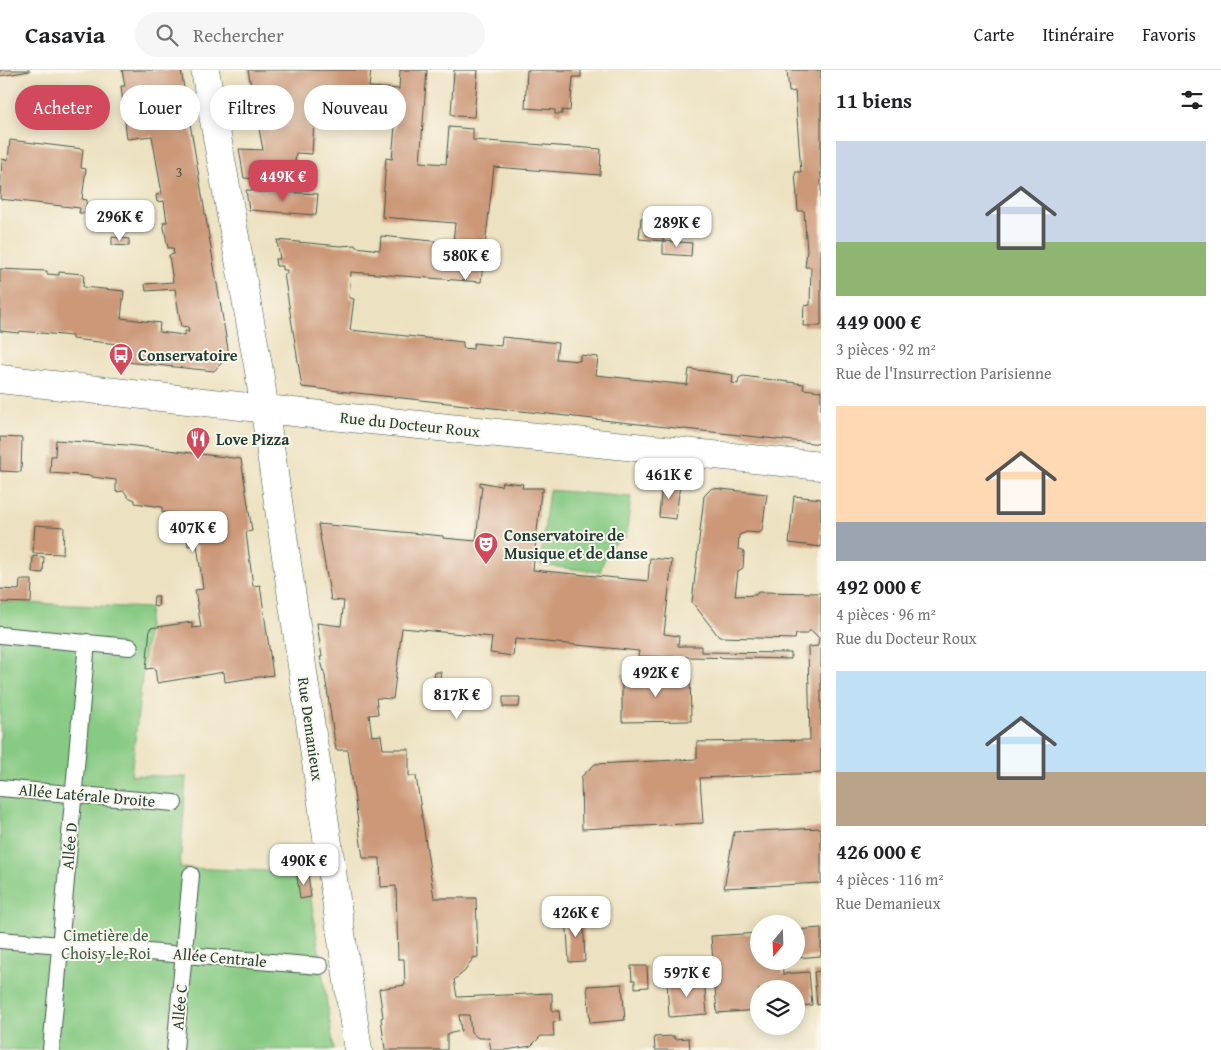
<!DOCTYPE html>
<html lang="fr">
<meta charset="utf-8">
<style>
:root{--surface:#fff;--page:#f6f6f6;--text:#202124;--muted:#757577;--line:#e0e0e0;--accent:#d1495b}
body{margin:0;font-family:"Gentium Book Plus",serif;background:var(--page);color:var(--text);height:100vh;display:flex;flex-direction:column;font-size:19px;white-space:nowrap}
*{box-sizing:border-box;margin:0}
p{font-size:16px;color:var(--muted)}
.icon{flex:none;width:28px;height:28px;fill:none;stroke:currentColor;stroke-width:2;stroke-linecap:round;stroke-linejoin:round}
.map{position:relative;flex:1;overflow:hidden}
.details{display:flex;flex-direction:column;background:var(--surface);width:400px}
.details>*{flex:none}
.top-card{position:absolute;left:15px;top:15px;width:475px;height:45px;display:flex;gap:10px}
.needle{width:32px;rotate:199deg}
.controls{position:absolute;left:750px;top:845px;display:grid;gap:10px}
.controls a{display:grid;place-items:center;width:55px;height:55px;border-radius:50%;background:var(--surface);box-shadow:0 2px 12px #0003;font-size:25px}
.price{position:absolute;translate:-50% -42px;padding:0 11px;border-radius:10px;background:#fff;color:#222;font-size:16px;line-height:32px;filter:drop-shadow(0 1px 2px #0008)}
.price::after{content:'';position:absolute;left:50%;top:30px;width:15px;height:11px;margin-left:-8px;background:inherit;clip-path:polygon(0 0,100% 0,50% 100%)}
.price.active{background:var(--accent);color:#fff}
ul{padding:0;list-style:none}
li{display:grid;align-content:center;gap:10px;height:265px;padding:0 15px}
li span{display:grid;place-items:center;height:155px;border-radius:0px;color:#555}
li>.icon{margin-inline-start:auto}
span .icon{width:90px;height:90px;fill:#fffc;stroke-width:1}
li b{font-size:21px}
h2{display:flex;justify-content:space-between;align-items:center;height:60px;padding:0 15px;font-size:21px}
.tag{padding:0 18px;border-radius:22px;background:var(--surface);box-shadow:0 2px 12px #0003;font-size:18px;line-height:45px}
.tag.active{background:var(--accent);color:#fff}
header{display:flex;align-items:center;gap:30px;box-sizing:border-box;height:70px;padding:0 25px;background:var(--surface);border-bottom:1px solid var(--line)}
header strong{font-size:24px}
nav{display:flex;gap:28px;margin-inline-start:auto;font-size:18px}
.search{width:350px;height:45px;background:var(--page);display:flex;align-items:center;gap:12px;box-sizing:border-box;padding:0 18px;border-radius:28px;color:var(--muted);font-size:19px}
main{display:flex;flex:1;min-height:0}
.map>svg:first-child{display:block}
</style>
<header>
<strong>Casavia</strong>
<div class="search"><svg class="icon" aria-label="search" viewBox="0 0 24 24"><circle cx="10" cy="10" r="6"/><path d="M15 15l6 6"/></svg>Rechercher</div>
<nav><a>Carte</a><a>Itinéraire</a><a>Favoris</a></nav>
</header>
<main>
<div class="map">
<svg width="821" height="980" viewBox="0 0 821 980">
<rect width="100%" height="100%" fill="#fbf7ec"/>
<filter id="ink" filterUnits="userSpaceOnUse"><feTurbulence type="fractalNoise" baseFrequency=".02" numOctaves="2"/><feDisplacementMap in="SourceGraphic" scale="10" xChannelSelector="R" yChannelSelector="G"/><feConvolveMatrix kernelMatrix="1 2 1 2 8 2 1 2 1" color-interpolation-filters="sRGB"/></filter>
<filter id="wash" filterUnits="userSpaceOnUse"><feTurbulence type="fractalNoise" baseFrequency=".0096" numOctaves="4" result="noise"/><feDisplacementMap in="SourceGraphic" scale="20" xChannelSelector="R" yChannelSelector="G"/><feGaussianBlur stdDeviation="1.12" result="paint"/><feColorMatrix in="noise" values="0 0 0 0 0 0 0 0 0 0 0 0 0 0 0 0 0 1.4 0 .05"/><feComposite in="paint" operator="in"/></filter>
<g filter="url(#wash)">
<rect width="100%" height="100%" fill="#ece1c0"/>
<path fill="#87ca83" stroke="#53845c" d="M 549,420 L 631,427 L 626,467 L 608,478 L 600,502 L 540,495 Z
M 0,532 L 150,538 L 131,705 L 186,707 L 180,798 L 307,802 L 334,980 L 0,980 Z"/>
<g id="blocks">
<path fill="#cc9878" d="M 0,0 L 30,0 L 30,1 L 0,6 Z
M 122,0 L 181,0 L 229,285 L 214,301 L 116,291 L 118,274 L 72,269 L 72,266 L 20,261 L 19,263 L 0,261 L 0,199 L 47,201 L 47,204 L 59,205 L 59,202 L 84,204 L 83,217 L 124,221 L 121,248 L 160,253 L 159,262 L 184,265 L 185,261 L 189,262 L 188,257 L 181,256 L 175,219 L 146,221 L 145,214 L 173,212 L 169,185 L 174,184 L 173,178 L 168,178 L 163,152 L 167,152 L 164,131 L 157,132 L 156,125 L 162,124 L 152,66 L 127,69 L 121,16 L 125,16 Z
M 248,0 L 371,0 L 369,17 L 399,19 L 400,0 L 427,0 L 420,92 L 446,94 L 449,57 L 473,59 L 473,70 L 601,79 L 600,105 L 494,97 L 481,212 L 351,202 L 349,228 L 354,229 L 350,260 L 463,272 L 463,278 L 473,279 L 474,273 L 501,276 L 502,267 L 558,273 L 556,289 L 580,291 L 580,285 L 598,287 L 596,305 L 687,315 L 689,299 L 733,305 L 732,313 L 738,314 L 739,308 L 743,306 L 804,314 L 803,319 L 821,321 L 821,374 L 302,317 L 284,204 L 287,204 L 287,200 L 283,200 L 283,196 L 276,196 L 275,189 L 280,189 L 277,170 L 340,176 L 355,175 L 356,177 L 380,180 L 381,166 L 453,173 L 455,153 L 382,147 L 386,88 L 392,89 L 396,45 L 315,38 L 312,84 L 296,83 L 293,112 L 244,108 L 239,79 L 263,80 Z
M 454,0 L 478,0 L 474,47 L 457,46 L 451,44 Z
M 527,0 L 581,0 L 581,7 L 573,7 L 570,41 L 562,40 L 562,44 L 555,44 L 555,40 L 525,38 Z
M 787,0 L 821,0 L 821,256 L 803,256 L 804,236 L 810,235 L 811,197 L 805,197 L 807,181 L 804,141 L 798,141 L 795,102 L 801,102 L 795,21 L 789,22 Z
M 10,70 L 83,79 L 81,98 L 86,99 L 82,129 L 87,130 L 85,143 L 79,143 L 80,138 L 0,129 L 2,89 L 8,90 Z
M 246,120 L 318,124 L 316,145 L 249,140 Z
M 641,148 L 663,148 L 663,171 L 639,169 Z
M 112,167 L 129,169 L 129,176 L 112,175 Z
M 663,171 L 692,173 L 691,186 L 663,184 Z
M 0,367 L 22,368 L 21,402 L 0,401 Z
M 56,370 L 127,375 L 241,389 L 252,461 L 246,462 L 253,516 L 260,515 L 273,605 L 225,612 L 224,602 L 157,613 L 155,598 L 146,599 L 150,558 L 192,552 L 192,558 L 201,557 L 195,520 L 203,519 L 197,474 L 188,476 L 184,444 L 162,442 L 162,437 L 135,433 L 135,430 L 128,427 L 124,421 L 116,422 L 116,410 L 92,407 L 93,406 L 50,403 L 51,386 L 55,386 Z
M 480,412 L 501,416 L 502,412 L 523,414 L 522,418 L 543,418 L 543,422 L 541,422 L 533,500 L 648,511 L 650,488 L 672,490 L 664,564 L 679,566 L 678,576 L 701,576 L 701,582 L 791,583 L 791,589 L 638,586 L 639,581 L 515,569 L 513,586 L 490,583 L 492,567 L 402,558 L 393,629 L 376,628 L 378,644 L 369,645 L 372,666 L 381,665 L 383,679 L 409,679 L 409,706 L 416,706 L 434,828 L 476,828 L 478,887 L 473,888 L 465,901 L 454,910 L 457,927 L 552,923 L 552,941 L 559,941 L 560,951 L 553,952 L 554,966 L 541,966 L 531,976 L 506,980 L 491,980 L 489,968 L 478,968 L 471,962 L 469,945 L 459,945 L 461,961 L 447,964 L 447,980 L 385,980 L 381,948 L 383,947 L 379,919 L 405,915 L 404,889 L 398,889 L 396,816 L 381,817 L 380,788 L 363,788 L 348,680 L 336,680 L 325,606 L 320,587 L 322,587 L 317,553 L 341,556 L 344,531 L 331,530 L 318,454 L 443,466 L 443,468 L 476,471 L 482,416 L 480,416 Z
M 662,412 L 680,414 L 676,449 L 659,447 Z
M 712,418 L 767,424 L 762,461 L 759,463 L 747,462 L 739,465 L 738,479 L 743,480 L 744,482 L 743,498 L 738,501 L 735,526 L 756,525 L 758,522 L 821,523 L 821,703 L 700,708 L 703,753 L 582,759 L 581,707 L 595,694 L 697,689 L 697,672 L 810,670 L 808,577 L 818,576 L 819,568 L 812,561 L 809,561 L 807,564 L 796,564 L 795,569 L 719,567 L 692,532 L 704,426 Z
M 794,426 L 821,429 L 821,477 L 789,473 Z
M 35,455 L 64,457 L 63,484 L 33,483 Z
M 33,486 L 44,487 L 43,503 L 32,502 Z
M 20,510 L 32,510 L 31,533 L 0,532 L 0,519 L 19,520 Z
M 154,526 L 159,526 L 158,537 L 153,536 Z
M 435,602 L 441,602 L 439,615 L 433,615 Z
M 690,603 L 691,651 L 622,652 L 622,604 Z
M 503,627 L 520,627 L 519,637 L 503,637 Z
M 821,758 L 821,813 L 724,818 L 734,762 Z
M 308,804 L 311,827 L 300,829 L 297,806 Z
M 566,844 L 583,844 L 585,891 L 569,892 Z
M 821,858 L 821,886 L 796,888 L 796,860 Z
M 759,863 L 759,891 L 782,891 L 783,904 L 809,902 L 812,935 L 796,936 L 796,919 L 759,919 L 759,940 L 717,943 L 711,866 Z
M 631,896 L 647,896 L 648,917 L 635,918 L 635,910 L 632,910 Z
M 821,901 L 821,934 L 817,935 L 814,902 Z
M 704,908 L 707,944 L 669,947 L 667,911 Z
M 622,914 L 625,950 L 590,953 L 587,916 Z
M 674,966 L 674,969 L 689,968 L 690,980 L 655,980 L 654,967 Z"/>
</g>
</g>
<g filter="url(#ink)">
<use href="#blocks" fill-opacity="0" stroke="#3e5649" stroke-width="1"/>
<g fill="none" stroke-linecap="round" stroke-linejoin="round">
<defs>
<path id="lane" d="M 0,565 L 130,577
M 0,718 L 174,733
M 0,870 L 320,896
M 51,980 L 87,572
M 175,980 L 191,805"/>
<path id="street" d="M 205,0 L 259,301 L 358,980
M 0,309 L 302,343 L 821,396"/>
</defs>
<use href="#lane" stroke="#3e5649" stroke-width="18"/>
<use href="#street" stroke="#3e5649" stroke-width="29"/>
<use href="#lane" stroke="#fff" stroke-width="16"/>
<use href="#street" stroke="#fff" stroke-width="28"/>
</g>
</g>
<defs>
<symbol id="bus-pin" viewBox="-11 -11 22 30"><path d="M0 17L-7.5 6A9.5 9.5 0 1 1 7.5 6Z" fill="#d1495b" stroke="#fbf7ec"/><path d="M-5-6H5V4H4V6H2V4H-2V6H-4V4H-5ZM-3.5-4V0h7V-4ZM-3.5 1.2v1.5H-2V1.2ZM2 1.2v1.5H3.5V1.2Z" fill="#fff"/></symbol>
<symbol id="restaurant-pin" viewBox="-11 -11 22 30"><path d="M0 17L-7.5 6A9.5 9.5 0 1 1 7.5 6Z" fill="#d1495b" stroke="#fbf7ec"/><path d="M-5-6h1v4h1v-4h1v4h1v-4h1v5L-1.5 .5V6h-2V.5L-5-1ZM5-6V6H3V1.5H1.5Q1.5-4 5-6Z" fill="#fff"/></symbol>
<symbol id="theatre-pin" viewBox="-11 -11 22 30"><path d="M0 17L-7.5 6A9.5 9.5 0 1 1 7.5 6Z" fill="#d1495b" stroke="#fbf7ec"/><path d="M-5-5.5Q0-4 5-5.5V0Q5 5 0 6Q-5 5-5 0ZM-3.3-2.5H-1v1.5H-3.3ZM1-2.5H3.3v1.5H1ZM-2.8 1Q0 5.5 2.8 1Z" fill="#fff"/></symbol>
</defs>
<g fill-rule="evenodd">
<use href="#bus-pin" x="107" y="271" width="28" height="38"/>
<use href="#restaurant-pin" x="184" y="355" width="28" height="38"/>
<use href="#theatre-pin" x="472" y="460" width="28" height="38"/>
</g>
<g text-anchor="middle" stroke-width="4" stroke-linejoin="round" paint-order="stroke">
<g font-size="14" fill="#4a5445">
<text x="179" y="107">3</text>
</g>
<g font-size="16" font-weight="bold" fill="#1f3d34" stroke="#fbf7ec" text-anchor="start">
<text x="138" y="291">Conservatoire</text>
<text x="216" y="375">Love Pizza</text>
<text x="504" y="471">Conservatoire de<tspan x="504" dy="18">Musique et de danse</tspan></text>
</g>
<g font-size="16" fill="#1f3d34" stroke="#fbf7ec">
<text transform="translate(410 354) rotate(6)" y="6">Rue du Docteur Roux</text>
<text transform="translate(311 659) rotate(82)" y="6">Rue Demanieux</text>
<text transform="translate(87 725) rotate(5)" y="6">Allée Latérale Droite</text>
<text transform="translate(69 776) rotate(-85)" y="6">Allée D</text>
<text transform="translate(220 887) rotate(5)" y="6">Allée Centrale</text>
<text transform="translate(179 937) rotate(-85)" y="6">Allée C</text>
</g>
<g font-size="16" fill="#396048" stroke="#fbf7ec">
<text x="106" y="871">Cimetière de<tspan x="106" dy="18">Choisy-le-Roi</tspan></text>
</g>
</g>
</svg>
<div class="controls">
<a><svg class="needle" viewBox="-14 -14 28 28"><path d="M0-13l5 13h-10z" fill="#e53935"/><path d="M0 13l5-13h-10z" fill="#757577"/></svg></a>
<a><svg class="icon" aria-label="layers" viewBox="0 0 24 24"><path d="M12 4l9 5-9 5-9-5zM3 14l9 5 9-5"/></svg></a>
</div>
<b class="price active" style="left:283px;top:132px">449K €</b>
<b class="price" style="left:120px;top:172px">296K €</b>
<b class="price" style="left:677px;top:178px">289K €</b>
<b class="price" style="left:466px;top:211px">580K €</b>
<b class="price" style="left:669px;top:430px">461K €</b>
<b class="price" style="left:193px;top:483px">407K €</b>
<b class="price" style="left:656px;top:628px">492K €</b>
<b class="price" style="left:457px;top:650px">817K €</b>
<b class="price" style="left:304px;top:816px">490K €</b>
<b class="price" style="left:576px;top:868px">426K €</b>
<b class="price" style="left:687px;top:928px">597K €</b>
<div class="top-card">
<a class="tag active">Acheter</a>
<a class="tag">Louer</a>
<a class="tag">Filtres</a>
<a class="tag">Nouveau</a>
</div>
</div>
<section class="details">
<h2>11 biens<svg class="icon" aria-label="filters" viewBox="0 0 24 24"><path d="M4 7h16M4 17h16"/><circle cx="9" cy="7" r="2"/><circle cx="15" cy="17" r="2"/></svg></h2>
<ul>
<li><span style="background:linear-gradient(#c9d6e8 65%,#8fb573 0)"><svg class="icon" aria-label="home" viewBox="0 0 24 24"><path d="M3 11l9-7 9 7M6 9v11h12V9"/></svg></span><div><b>449 000 €</b><p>3 pièces · 92 m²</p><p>Rue de l'Insurrection Parisienne</p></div></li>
<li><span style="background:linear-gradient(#ffd9b3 75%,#9aa5b1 0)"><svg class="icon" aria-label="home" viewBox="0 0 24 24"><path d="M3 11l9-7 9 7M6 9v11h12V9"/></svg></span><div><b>492 000 €</b><p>4 pièces · 96 m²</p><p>Rue du Docteur Roux</p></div></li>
<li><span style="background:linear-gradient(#bfe0f5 65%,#b9a48a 0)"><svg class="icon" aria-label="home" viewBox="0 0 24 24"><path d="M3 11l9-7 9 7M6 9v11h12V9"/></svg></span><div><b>426 000 €</b><p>4 pièces · 116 m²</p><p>Rue Demanieux</p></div></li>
</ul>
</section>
</main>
